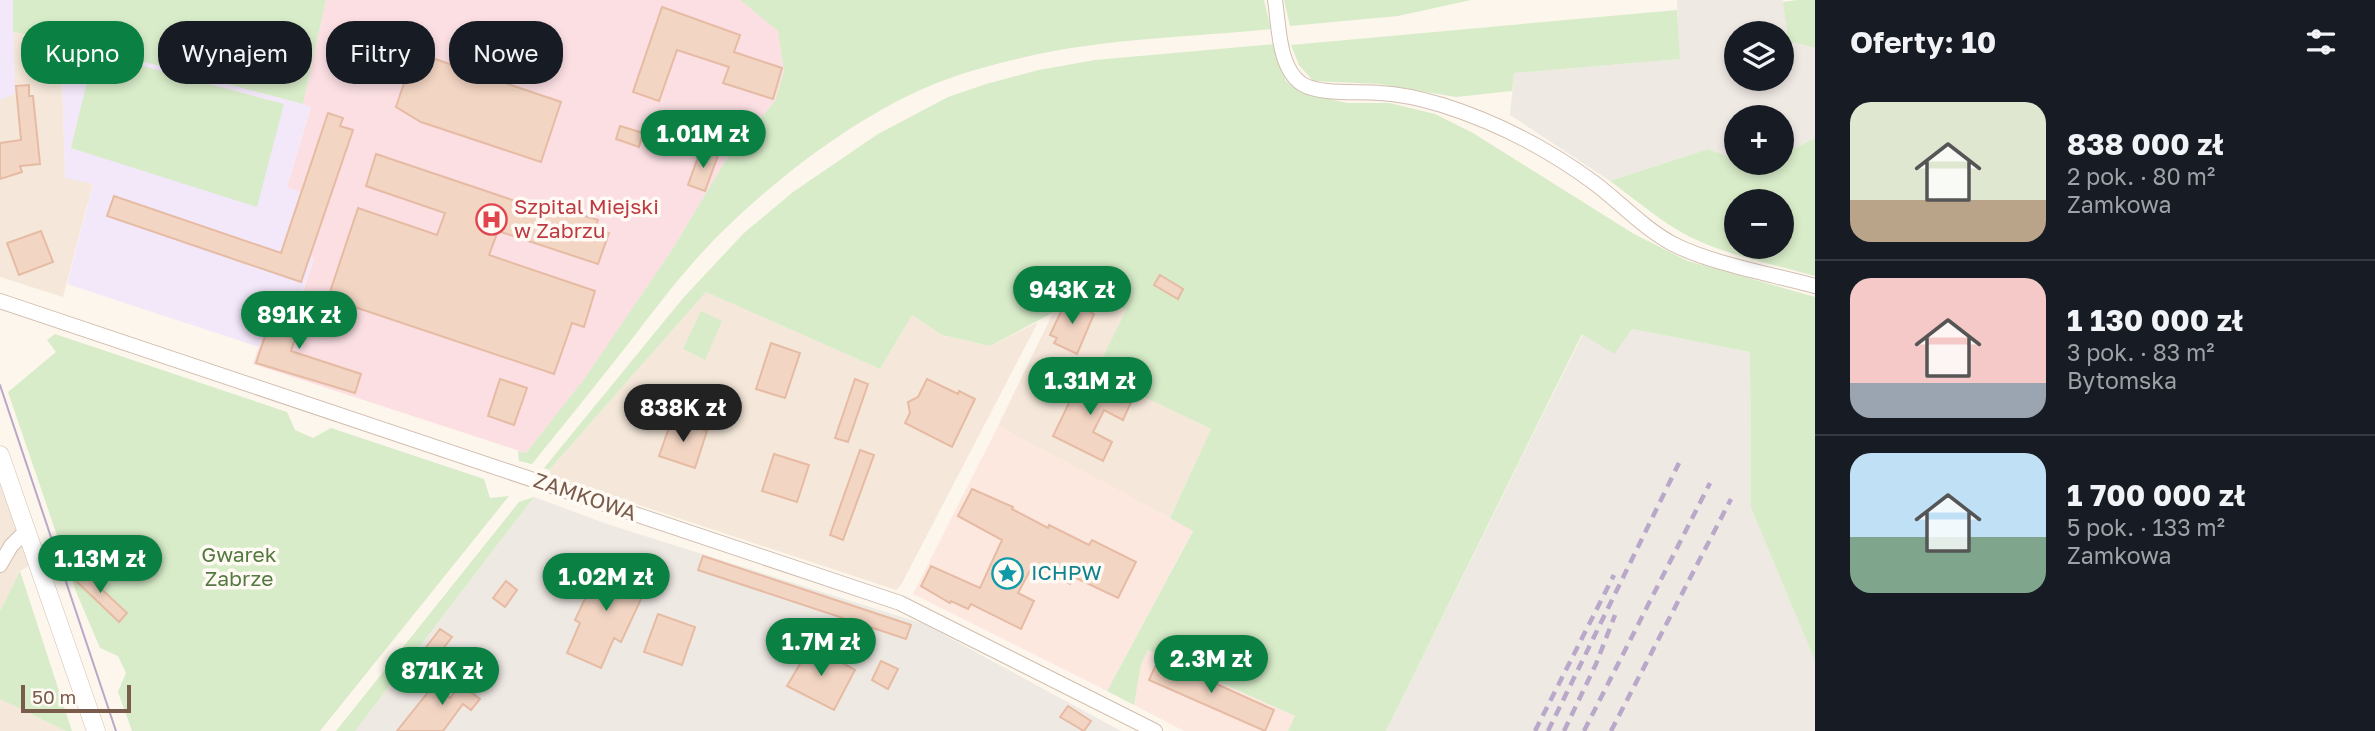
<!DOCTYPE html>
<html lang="pl">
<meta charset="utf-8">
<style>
:root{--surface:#171b24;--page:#20242c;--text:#f1f3f6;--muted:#9ea1a6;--line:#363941;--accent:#0b8043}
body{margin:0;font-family:"Golos Text",sans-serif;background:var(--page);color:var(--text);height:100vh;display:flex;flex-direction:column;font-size:26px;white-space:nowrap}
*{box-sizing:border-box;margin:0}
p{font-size:23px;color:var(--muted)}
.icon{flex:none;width:38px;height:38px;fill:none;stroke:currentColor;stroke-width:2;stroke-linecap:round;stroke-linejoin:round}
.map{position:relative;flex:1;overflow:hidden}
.sheet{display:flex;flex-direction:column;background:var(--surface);width:560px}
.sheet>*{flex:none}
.hud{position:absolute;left:21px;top:21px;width:665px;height:63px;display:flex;gap:14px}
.fabs{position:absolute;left:1724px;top:21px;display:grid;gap:14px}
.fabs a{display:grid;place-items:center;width:70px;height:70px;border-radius:50%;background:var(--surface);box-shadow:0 4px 10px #0003;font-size:35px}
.scale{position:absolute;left:21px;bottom:18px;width:110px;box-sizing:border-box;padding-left:7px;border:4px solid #7a5c4d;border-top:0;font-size:19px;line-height:24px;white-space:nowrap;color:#7a5c4d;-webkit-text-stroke:5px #fffaf3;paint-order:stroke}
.price{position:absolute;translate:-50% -60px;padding:0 16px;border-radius:24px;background:var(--accent);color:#fff;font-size:23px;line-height:46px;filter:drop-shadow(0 2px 4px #0008)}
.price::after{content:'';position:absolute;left:50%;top:42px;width:21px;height:16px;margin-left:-10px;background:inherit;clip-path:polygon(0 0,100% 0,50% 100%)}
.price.selected{background:#222;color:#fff}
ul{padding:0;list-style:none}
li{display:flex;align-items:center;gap:21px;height:175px;padding:0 35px}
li+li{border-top:2px solid var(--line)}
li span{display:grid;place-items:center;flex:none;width:196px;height:140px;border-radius:21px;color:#555}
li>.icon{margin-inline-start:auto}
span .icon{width:84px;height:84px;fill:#fffc;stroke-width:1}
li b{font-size:30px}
h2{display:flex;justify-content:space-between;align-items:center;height:84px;padding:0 35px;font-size:30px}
.chip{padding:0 24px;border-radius:28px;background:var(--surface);box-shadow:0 4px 10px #0003;font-size:24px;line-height:63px}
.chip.selected{background:var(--accent);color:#fff}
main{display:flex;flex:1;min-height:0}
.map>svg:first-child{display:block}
</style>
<main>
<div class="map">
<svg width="1815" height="731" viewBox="0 0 1815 731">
<rect width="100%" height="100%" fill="#fdf6ec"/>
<path fill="#f5e8da" d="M 0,0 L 13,0 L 14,32 L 61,40 L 65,177 L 93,183 L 63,297 L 0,277 Z
M 1068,282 L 1126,309 L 1102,361 L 1136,381 L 1133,391 L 1211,429 L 1170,518 L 998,426 Z
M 706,292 L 880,369 L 912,315 L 942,335 L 990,346 L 1038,322 L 901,585 L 896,590 L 551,476 L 549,470 Z
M 0,478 L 30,565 L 20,571 L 0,611 Z
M 0,699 L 66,731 L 0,731 Z"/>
<path fill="#fde8e0" d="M 998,426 L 1193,530 L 1107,691 L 913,594 Z
M 1148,650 L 1295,716 L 1288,731 L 1184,731 L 1134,705 L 1141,665 Z"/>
<path fill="#efe9e4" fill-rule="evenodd" d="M 1677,0 L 1783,0 L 1788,41 L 1815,48 L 1815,138 L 1782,155 L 1782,117 L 1736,117 L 1736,159 L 1708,149 L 1610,181 L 1510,115 L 1514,73 L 1679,59 ZM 1736,33 L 1782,33 L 1782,79 L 1736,79 Z
M 1632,329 L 1750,352 L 1751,508 L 1815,661 L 1815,731 L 1386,731 L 1583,334 Z
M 534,497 L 607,524 L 924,624 L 1121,731 L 355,731 Z"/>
<path fill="#f3e8fa" d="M 0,0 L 13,0 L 15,94 L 0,100 Z
M 61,40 L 311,106 L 287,187 L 300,192 L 282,247 L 314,258 L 299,301 L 277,294 L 259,347 L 67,284 L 93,184 L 65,178 Z"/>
<path fill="#fbdfe3" d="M 326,0 L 740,0 L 778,30 L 784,71 L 775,101 L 727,158 L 672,250 L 588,375 L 526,453 L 253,364 L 277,294 L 300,301 L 314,258 L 282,247 L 300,192 L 287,187 L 311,107 L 303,104 Z"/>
<path fill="#d8ecc9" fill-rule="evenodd" d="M 13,0 L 326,0 L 303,104 L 61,40 L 13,32 Z
M 740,0 L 1264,0 L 1271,29 C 1192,37 1112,38 1034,55 C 1003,62 971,70 942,81 C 857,113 759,190 698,257 C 672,286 649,317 625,348 C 594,387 563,426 532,464 L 519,461 L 518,451 L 526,453 L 585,378 L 672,250 L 727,158 L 775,101 L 784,71 L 778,31 Z
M 1284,0 L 1471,0 L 1398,16 L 1290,26 Z
M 1797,0 L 1815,0 L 1815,48 L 1788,41 L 1783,2 Z
M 1677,10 L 1680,59 L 1514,73 L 1512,91 L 1456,97 L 1379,84 L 1313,81 L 1299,65 L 1291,45 Z
M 1274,44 L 1286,81 L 1300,92 L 1347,103 L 1390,103 L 1435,114 L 1473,133 L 1634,234 L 1688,261 L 1815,297 L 1815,661 L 1751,508 L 1750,352 L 1632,329 L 1614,354 L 1582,334 L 1386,731 L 1288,731 L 1295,716 L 1148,650 L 1141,665 L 1134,705 L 1107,691 L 1193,531 L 1170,518 L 1211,429 L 1132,391 L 1136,381 L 1101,361 L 1126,310 L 1069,282 L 1054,312 L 990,346 L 942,335 L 912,315 L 880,369 L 706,292 L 549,470 L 544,468 L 684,297 L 744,233 L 793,192 L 878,134 L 948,97 L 986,84 L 1039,70 L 1095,60 Z
M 94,53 L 284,104 L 257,207 L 71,148 Z
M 1815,138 L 1815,276 C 1773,264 1729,256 1690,237 C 1661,222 1636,200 1610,181 L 1708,149 L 1736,159 L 1736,163 L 1782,163 L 1782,155 ZM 1736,201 L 1782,201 L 1782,247 L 1736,247 Z
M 701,311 L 722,321 L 705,360 L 683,349 Z
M 55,334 L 287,412 L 295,430 L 313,438 L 331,428 L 484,479 L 490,498 L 509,496 L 320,731 L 132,731 L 118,692 L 126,673 L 118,656 L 100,648 L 77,594 L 8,392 L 56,352 L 47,340 Z
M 534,497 L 355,731 L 336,731 L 519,502 Z
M 20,571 L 72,731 L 66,731 L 0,699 L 0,611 Z"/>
<path fill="#f3d5c3" stroke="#e6bba3" stroke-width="2" d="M 662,7 L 740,35 L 734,52 L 782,68 L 773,99 L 723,83 L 729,67 L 677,50 L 659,101 L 633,92 Z
M 429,57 L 561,102 L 541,162 L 421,122 L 396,107 L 411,62 L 425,67 Z
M 29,85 L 29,96 L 33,96 L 40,164 L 20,166 L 22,172 L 0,179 L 0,143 L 21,140 L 16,86 Z
M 328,113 L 343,118 L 340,126 L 353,130 L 301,282 L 107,216 L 114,196 L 281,253 Z
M 620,126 L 643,133 L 639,147 L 616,139 Z
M 701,149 L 718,155 L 705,191 L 688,185 Z
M 376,154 L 563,217 L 566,210 L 598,220 L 595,228 L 609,233 L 598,264 L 498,231 L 489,255 L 595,291 L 584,327 L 572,323 L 554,374 L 328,298 L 358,208 L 437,235 L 445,213 L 366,186 Z
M 41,231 L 53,262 L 19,275 L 7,243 Z
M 1160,275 L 1183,289 L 1178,299 L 1154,285 Z
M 278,298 L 305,308 L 291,351 L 361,374 L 355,393 L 256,363 Z
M 1073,300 L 1086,306 L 1085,309 L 1094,314 L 1077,354 L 1054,343 L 1057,338 L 1050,335 L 1066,301 L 1072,303 Z
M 771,343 L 800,353 L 785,398 L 756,389 Z
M 1082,376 L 1132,400 L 1123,420 L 1104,410 L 1093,432 L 1112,442 L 1103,461 L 1053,436 Z
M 500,379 L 527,388 L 514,425 L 488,416 Z
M 855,379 L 868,384 L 848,442 L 835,438 Z
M 927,379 L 958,394 L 959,391 L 975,399 L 952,447 L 905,423 L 910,413 L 908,402 L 918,397 Z
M 672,419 L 707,431 L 695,468 L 659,456 Z
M 860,450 L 874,455 L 843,540 L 830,535 Z
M 774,454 L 809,465 L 797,502 L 762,491 Z
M 972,489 L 1013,507 L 1012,509 L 1048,528 L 1049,525 L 1089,545 L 1092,540 L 1136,562 L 1118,598 L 1074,577 L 1070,584 L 1033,565 L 1018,593 L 1034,601 L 1021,629 L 971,604 L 968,609 L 951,601 L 950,603 L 921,586 L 931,566 L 980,588 L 1002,540 L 958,516 Z
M 703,556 L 911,625 L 906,639 L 698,570 Z
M 603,560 L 649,582 L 621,642 L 614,638 L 601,668 L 567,653 L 580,623 L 575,620 Z
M 80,569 L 127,613 L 119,622 L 72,577 Z
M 506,581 L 517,590 L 505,607 L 493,598 Z
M 658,614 L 695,627 L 682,665 L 644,652 Z
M 440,629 L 452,637 L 418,681 L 407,672 Z
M 811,645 L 855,670 L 834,710 L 787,686 Z
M 1159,658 L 1274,710 L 1265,731 L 1149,680 Z
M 881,661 L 898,669 L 888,689 L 872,680 Z
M 473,669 L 484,678 L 472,693 L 480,699 L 471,710 L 463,704 L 443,731 L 397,731 L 433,686 L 450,698 Z
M 1068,706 L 1091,721 L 1084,731 L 1060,717 Z"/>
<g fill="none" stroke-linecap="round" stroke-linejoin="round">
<defs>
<path id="minor" d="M 1275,0 C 1279,25 1278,68 1302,84 C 1320,95 1358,91 1380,93 C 1401,94 1422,99 1442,105 C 1496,122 1548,149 1593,182 C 1620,202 1643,228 1673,244 C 1712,264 1771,274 1815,286
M 0,301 L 900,603 L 1155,731
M 0,565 L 11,546 L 25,532"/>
<path id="tertiary" d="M 0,455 L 96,731"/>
</defs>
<use href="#minor" stroke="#d1beb0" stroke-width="16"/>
<use href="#tertiary" stroke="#d1beb0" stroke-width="19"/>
<use href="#minor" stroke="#fff" stroke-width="14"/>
<use href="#tertiary" stroke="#fff" stroke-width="18"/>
<path stroke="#b9a8c9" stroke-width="2" d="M 0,385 L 116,731"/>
<path stroke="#b9a8c9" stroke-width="4.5" stroke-dasharray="10 7" stroke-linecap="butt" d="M 1535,731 L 1614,575
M 1548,731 L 1679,463
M 1564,731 L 1596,664 L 1615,615
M 1584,731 L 1710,483
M 1611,731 L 1731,499"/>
</g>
<defs>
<symbol id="hospital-ring" viewBox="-11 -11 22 22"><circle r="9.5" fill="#fffaf3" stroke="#e0444e" stroke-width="1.5"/><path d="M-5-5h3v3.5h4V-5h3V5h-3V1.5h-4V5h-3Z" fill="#e0444e"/></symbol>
<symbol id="sight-ring" viewBox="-11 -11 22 22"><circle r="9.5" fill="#fffaf3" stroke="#0f9aa8" stroke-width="1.5"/><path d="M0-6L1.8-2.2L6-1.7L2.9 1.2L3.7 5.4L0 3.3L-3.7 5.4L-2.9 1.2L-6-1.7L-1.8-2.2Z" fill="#0f9aa8"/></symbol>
</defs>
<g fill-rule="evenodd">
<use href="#hospital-ring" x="474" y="202" width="35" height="35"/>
<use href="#sight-ring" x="990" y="556" width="35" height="35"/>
</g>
<g text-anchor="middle" stroke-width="7" stroke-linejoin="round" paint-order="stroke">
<g font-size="21" fill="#be3a42" stroke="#fffaf3" text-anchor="start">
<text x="514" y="214">Szpital Miejski<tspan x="514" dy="24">w Zabrzu</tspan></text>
</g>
<g font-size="21" fill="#7a5c4d" stroke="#fffaf3">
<text transform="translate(585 497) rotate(19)" y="7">ZAMKOWA</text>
</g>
<g font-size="21" fill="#537a41" stroke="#fffaf3">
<text x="239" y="562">Gwarek<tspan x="239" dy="24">Zabrze</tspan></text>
</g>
<g font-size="21" fill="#0d838f" stroke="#fffaf3" text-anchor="start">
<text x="1031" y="580">ICHPW</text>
</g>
</g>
</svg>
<div class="fabs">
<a><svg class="icon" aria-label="layers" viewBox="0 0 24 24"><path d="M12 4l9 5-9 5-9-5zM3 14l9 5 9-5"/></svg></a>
<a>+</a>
<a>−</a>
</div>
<div class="scale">50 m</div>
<b class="price" style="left:703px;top:170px">1.01M zł</b>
<b class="price" style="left:1072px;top:326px">943K zł</b>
<b class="price" style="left:299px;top:351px">891K zł</b>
<b class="price" style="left:1090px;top:417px">1.31M zł</b>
<b class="price selected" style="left:683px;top:444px">838K zł</b>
<b class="price" style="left:100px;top:595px">1.13M zł</b>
<b class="price" style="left:606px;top:613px">1.02M zł</b>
<b class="price" style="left:821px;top:678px">1.7M zł</b>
<b class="price" style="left:1211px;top:695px">2.3M zł</b>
<b class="price" style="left:442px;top:707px">871K zł</b>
<div class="hud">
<a class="chip selected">Kupno</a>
<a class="chip">Wynajem</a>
<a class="chip">Filtry</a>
<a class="chip">Nowe</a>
</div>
</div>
<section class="sheet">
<h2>Oferty: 10<svg class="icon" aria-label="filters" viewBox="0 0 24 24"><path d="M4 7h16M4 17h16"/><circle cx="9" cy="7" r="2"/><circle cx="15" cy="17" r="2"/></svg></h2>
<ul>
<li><span style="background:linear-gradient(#dfe7d0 70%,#b9a48a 0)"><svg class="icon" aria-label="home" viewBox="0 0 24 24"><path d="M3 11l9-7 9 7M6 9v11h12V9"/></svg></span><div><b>838 000 zł</b><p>2 pok. · 80 m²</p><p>Zamkowa</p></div></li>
<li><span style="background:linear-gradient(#f6c9c9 75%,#9aa5b1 0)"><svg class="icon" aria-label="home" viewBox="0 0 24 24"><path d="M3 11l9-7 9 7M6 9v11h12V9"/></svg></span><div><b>1 130 000 zł</b><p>3 pok. · 83 m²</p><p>Bytomska</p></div></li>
<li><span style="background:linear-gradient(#bfe0f5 60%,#7fa58c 0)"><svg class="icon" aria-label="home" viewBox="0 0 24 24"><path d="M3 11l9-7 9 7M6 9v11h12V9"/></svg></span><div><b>1 700 000 zł</b><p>5 pok. · 133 m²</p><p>Zamkowa</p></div></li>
</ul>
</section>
</main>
